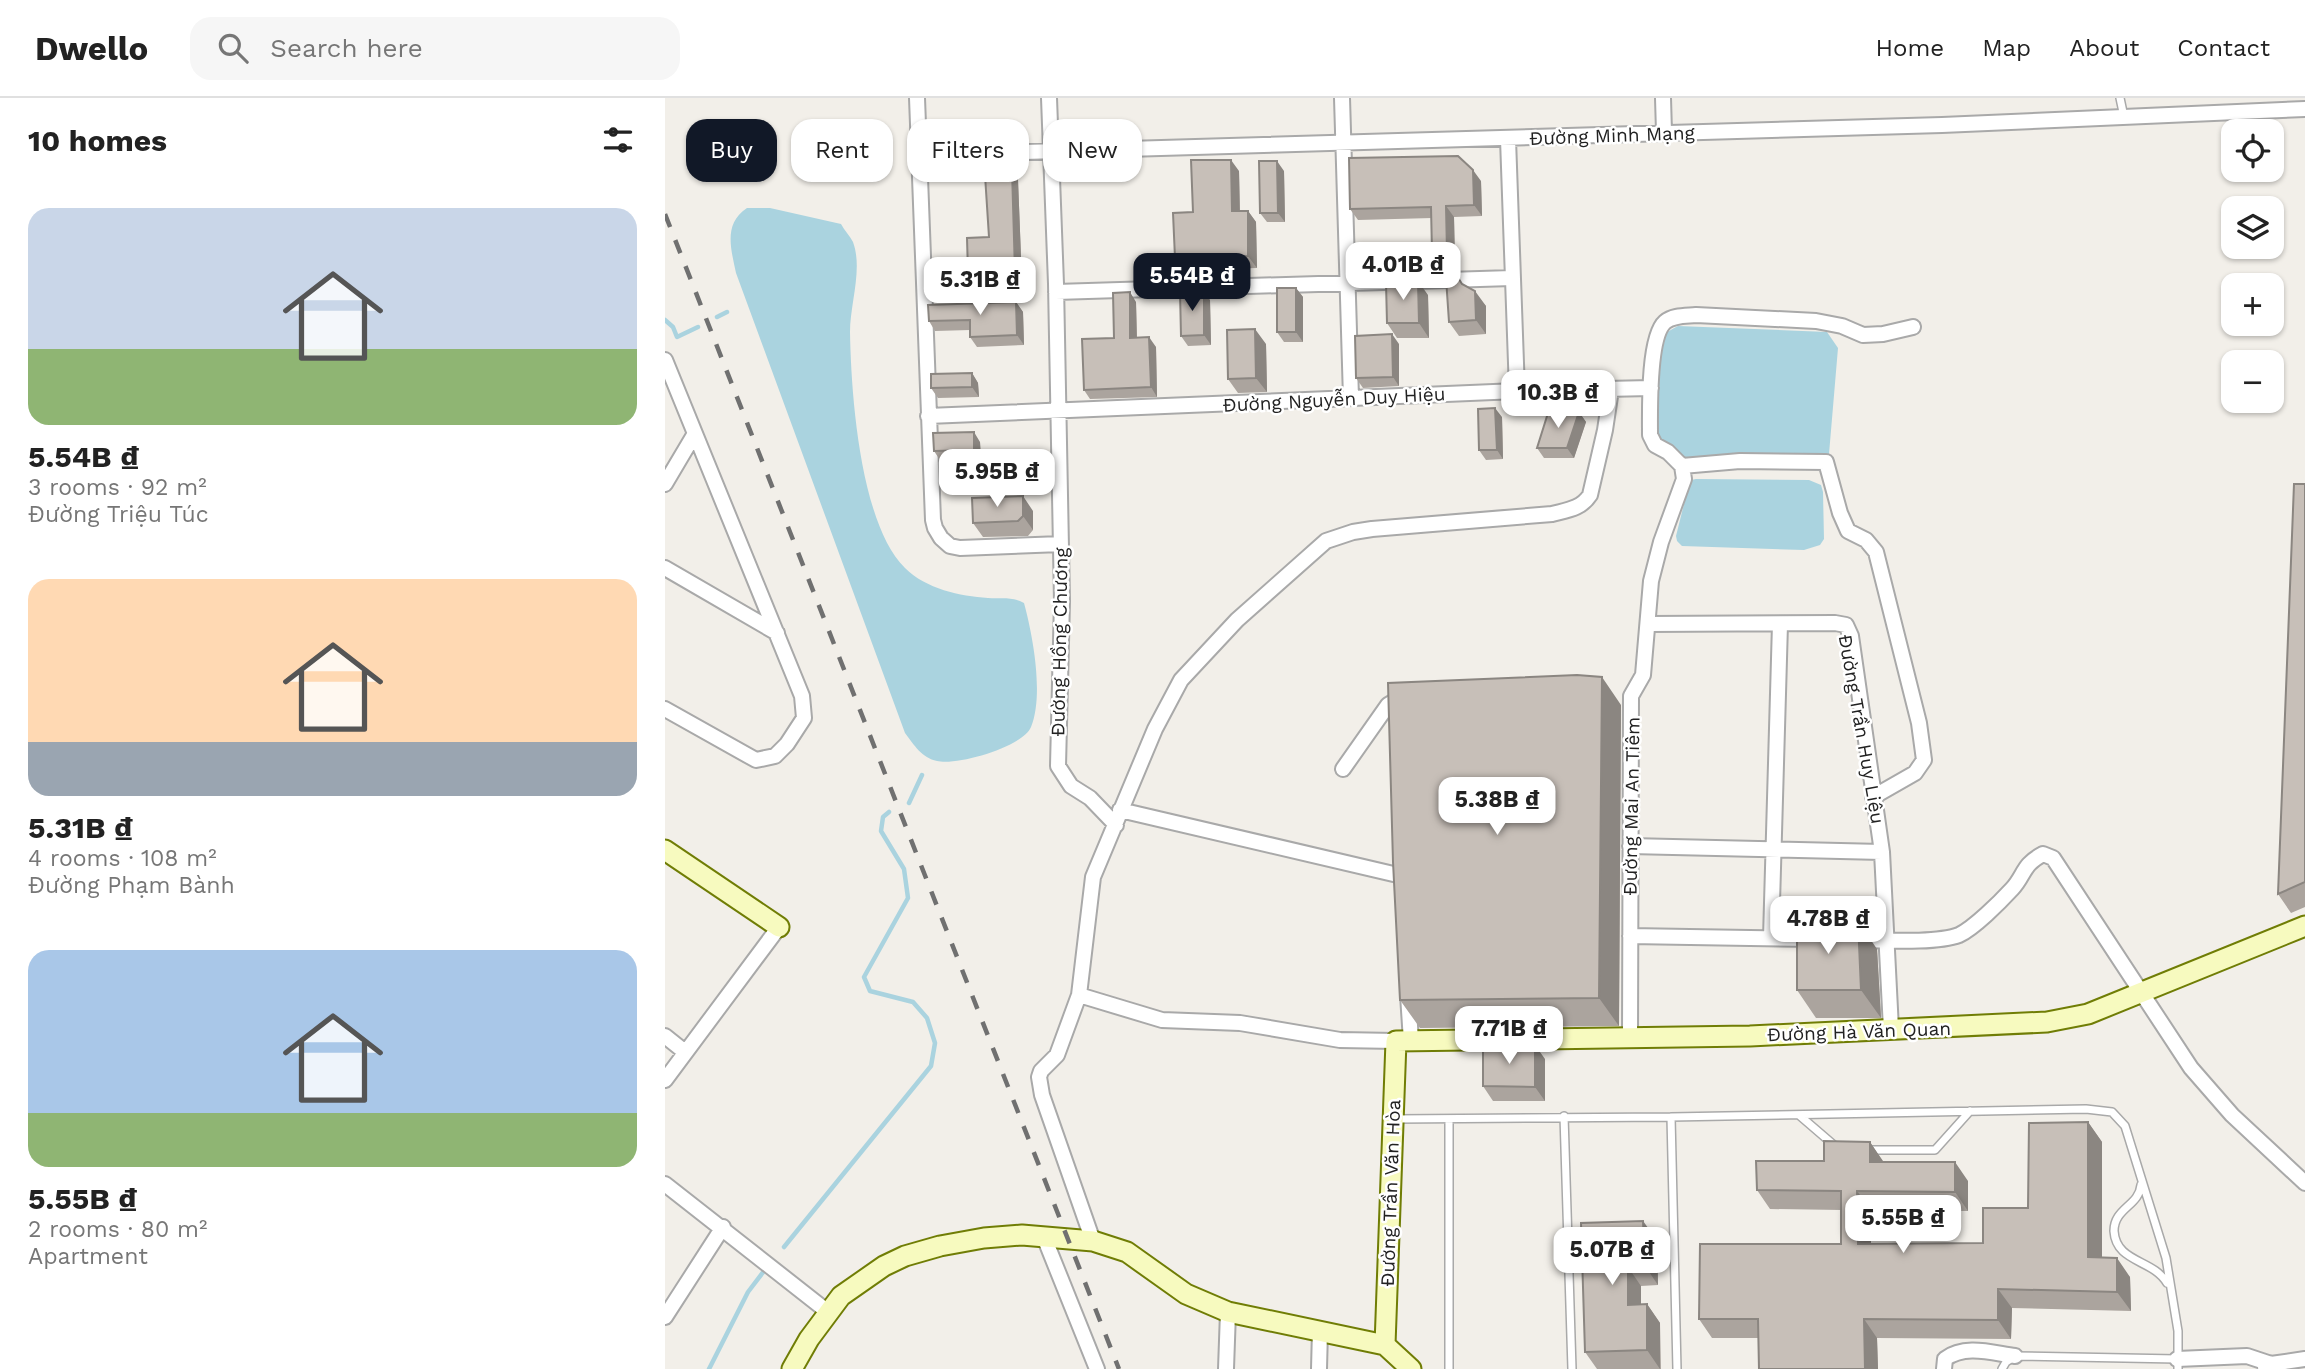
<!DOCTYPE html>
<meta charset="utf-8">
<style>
:root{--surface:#fff;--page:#f6f6f6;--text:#222;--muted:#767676;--line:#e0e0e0;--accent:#111827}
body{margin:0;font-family:"Work Sans",sans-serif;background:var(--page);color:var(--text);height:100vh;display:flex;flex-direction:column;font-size:26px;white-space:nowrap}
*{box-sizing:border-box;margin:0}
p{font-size:23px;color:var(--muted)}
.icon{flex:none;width:38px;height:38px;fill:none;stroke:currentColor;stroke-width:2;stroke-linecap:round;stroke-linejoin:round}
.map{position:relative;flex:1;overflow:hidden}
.side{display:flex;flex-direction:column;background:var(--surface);width:665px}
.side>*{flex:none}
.guide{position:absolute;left:21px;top:21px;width:665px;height:63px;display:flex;gap:14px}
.buttons{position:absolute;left:1556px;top:21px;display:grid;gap:14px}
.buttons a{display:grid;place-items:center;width:63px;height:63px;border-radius:14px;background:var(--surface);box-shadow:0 2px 5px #0004;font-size:35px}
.price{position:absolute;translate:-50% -60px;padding:0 16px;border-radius:14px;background:#fff;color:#222;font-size:23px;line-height:46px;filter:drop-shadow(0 2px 4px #0008)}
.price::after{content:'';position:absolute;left:50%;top:42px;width:21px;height:16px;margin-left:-10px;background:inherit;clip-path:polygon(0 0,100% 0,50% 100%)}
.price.selected{background:var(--accent);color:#fff}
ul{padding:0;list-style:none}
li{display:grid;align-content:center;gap:14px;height:371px;padding:0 28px}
li span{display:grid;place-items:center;height:217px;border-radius:21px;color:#555}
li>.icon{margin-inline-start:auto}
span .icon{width:126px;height:126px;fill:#fffc;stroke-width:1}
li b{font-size:30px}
h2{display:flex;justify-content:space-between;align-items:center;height:84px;padding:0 28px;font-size:30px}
.pill{padding:0 24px;border-radius:21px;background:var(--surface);box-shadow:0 2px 5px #0004;font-size:24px;line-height:63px}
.pill.selected{background:var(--accent);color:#fff}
header{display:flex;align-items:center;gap:42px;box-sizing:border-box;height:98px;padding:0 35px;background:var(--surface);border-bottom:2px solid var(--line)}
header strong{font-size:33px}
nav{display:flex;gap:38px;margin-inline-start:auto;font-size:24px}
.search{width:490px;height:63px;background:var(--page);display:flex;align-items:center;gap:18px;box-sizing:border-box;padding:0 24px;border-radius:21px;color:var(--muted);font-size:26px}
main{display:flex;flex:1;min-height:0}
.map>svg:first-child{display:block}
</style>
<header>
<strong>Dwello</strong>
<div class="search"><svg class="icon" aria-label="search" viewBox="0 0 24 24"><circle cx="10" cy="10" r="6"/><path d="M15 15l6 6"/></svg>Search here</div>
<nav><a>Home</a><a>Map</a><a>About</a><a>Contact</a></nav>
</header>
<main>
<section class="side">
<h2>10 homes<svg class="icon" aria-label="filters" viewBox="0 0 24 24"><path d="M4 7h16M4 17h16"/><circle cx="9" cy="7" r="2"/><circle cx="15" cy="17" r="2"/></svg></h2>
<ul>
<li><span style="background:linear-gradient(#c9d6e8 65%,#8fb573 0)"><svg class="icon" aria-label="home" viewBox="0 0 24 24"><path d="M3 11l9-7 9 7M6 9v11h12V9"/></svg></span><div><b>5.54B ₫</b><p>3 rooms · 92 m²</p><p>Đường Triệu Túc</p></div></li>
<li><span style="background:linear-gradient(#ffd9b3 75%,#9aa5b1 0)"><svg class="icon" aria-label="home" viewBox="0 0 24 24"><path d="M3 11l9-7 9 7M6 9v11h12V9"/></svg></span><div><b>5.31B ₫</b><p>4 rooms · 108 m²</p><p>Đường Phạm Bành</p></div></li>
<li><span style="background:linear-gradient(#a9c7e8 75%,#8fb573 0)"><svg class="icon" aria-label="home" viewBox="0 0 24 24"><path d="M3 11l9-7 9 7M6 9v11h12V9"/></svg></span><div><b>5.55B ₫</b><p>2 rooms · 80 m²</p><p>Apartment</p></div></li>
</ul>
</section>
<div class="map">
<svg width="1640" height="1271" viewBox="0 0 1640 1271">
<rect width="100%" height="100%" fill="#f2efe9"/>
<path fill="#aad3df" d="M 82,110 L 105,110 L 176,126 C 179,132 185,138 188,144 C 198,171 185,206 185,234 C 186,295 195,426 240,470 C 261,491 295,498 323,500 C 337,501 346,498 359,505 C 368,538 379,597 366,629 C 358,649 292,668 272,663 C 257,660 249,647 240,635 L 71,175 C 66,151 58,126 82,110 Z
M 1013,228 L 1162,234 L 1173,250 L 1164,356 L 1015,360 L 989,340 C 989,317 989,256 1000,238 C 1003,232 1008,231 1013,228 Z
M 1031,381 L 1144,382 L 1156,387 L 1158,394 L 1159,441 L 1155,447 L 1139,452 L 1017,448 L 1012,443 L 1011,438 L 1024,386 L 1026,382 Z"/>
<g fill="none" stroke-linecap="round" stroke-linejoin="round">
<path stroke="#aad3df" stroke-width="4.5" d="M 52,219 L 62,214
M 0,222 L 8,229 L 12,239 L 33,229
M 244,705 L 257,677
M 119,1149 L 266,968 L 270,945 L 262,920 L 248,904 L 205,893 L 199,879 L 243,800 L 239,771 L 216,733 L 218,719 L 224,714
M 44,1271 L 83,1194 L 102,1169"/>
<defs>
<path id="lane" d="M 1455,0 L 1459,19
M 1134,1017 L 1170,1048
M 899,1018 L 907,1271
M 1006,1019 L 1012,1271
M 731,1021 L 1006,1019 L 1421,1011 L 1447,1014 L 1460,1028 L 1501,1160 L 1513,1233 L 1513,1271
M 784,1021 L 784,1271
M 1205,1052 L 1270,1052 L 1305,1013
M 1476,1087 C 1474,1108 1449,1110 1449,1133 C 1451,1165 1488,1161 1502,1185
M 1337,1271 L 1341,1264 L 1350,1258 L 1512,1261"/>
<path id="street" d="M 252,0 L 268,422 L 270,430 L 276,440 L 285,448 L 295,450 L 396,446
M 384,0 L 391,186 L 397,503 L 393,668 L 406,688 L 425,700 L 451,727
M 677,0 L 686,300
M 998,0 L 999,34
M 843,41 L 852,293
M 254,57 L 1277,27 L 1640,11
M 391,194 L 847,180
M 0,262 L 137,598 L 139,620 L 122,646 L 110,658 L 91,662 L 0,611
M 263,318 L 852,293 L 986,290
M 1017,368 L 1075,363 L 1161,364 L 1175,415 L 1183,433 L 1201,442 L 1211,454 L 1254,625 L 1259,662 L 1250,675 L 1208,699
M 0,386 L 29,337
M 0,470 L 112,535
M 984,526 L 1170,525 L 1181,527 L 1186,538 L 1217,754 L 1226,931
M 678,671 L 723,607 L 728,604 L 740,602
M 455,712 L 737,778
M 965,748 L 1217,754
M 965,838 L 1149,841
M 1106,840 L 1115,526
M 1186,842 C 1213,842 1270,846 1294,837 C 1309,830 1335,804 1347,791 C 1360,777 1357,767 1378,756 L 1388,760 L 1526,970 L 1567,1017 L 1640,1085
M 414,897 L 497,922 L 575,925 L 675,942 L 731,943
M 743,897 L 746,943
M 0,938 L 20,954
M 965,939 L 966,598 L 978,577 L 986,483 L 996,444 L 1019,381 L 1017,368 L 1003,354 L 990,347 L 985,337 C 985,314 983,239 1000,224 C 1008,217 1021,218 1031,217 L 1151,223 L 1177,228 L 1198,237 L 1218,236 L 1248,229
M 0,982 L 114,829
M 0,1086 L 163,1214
M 379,1139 L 432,1271
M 428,1143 L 377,997 L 374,979 L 376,973 L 392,957 L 414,897 L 428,779 L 490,631 L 516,582 L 572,522 L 661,443 L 688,434 L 707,431 L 887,416 C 902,412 916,411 925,397 L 940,332 L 946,292
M 0,1219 L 58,1129
M 1512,1261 L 1582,1258 L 1606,1266
M 1600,1269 L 1606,1266 L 1640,1261
M 561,1271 L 563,1214
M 654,1271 L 655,1232
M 1279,1271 L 1280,1261 C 1300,1246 1327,1255 1350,1258"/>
<path id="secondary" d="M 0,752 L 114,829
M 720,1247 L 731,943 L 1085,938 L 1382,924 L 1423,916 L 1640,828
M 127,1271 L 144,1241 L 176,1198 L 219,1168 L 240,1158 L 275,1148 L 319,1140 L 357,1137 L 428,1143 L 462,1154 L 521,1196 L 563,1214 L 720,1247 L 746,1271"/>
</defs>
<use href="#lane" stroke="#a9a9a9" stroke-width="10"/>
<use href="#street" stroke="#a9a9a9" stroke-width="18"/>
<use href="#secondary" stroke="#707d05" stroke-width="23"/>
<use href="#lane" stroke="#fff" stroke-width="7"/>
<use href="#street" stroke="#fff" stroke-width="14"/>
<use href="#secondary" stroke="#f7fabf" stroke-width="19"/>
<path stroke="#707070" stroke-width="4.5" stroke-dasharray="14 14" stroke-linecap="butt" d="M 0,116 L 454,1271"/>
</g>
<path fill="#aba49e" d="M 347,72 L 353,82 L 357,184 L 310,185 L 303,175 L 324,139 Z
M 574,73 L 575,113 L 583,113 L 591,124 L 592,170 L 519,172 L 510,160 L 528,114 Z
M 619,73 L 620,124 L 602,124 L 595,115 Z
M 816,83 L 817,118 L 789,119 L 790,165 L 775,165 L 767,154 L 767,120 L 693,122 L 685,111 Z
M 792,178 L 799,188 L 821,208 L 821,236 L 794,238 L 784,224 Z
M 631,190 L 638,199 L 638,244 L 619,244 L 612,234 Z
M 763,197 L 764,240 L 732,240 L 722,225 Z
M 545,202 L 546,247 L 523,248 L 516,238 Z
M 351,204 L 358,214 L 359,247 L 312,249 L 305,239 L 305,232 L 270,233 L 264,223 Z
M 471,204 L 472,239 L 491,249 L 492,299 L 425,301 L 419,292 Z
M 601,246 L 602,294 L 573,295 L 563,281 Z
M 734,246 L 734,288 L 698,290 L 691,280 Z
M 307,275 L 313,285 L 314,299 L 273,300 L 266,290 Z
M 914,314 L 921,324 L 909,360 L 879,360 L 872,350 Z
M 837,319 L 838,361 L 821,362 L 814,352 Z
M 315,344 L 316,362 L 275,362 L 269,353 Z
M 1640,386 L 1640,809 L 1626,815 L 1613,796 Z
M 368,413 L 368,432 L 363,438 L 318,439 L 308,425 Z
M 956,607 L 954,928 L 755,930 L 735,902 Z
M 1212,851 L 1216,920 L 1151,920 L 1132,892 Z
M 880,961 L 880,1003 L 828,1003 L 818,988 Z
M 1423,1024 L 1437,1044 L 1437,1160 L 1465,1179 L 1466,1213 L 1347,1210 L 1346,1241 L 1212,1240 L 1213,1271 L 1094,1271 L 1093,1240 L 1047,1240 L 1034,1221 L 1176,1146 L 1176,1112 L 1105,1111 L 1092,1092 L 1205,1044 L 1218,1064 L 1303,1083 L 1303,1113 L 1206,1112 L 1206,1146 L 1318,1145 L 1363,1110 Z
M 916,1125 L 992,1142 L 993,1187 L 976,1188 L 976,1206 L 982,1206 L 995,1225 L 996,1271 L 932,1271 L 920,1254 Z"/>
<path fill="#8b8681" d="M 566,62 L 574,73 L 575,125 L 567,113 Z
M 612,63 L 619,73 L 620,124 L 613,115 Z
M 347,72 L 353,82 L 357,184 L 350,174 Z
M 808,72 L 816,83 L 817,118 L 809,107 Z
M 781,108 L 789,119 L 790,165 L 782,154 Z
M 583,113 L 591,124 L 592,170 L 583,158 Z
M 753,183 L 763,197 L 764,240 L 754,225 Z
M 631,190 L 638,199 L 638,244 L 631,234 Z
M 539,192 L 545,202 L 546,247 L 539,237 Z
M 810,193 L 821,208 L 821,236 L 811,222 Z
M 465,194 L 471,204 L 472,249 L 465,240 Z
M 351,204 L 358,214 L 359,247 L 352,237 Z
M 590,231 L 601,246 L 602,294 L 591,280 Z
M 727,236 L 734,246 L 734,288 L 728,279 Z
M 484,239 L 491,249 L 492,299 L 486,289 Z
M 307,275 L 313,285 L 314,299 L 307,289 Z
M 830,310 L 837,319 L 838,361 L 832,352 Z
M 914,314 L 921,324 L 909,360 L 902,350 Z
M 309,334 L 315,344 L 316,362 L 309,352 Z
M 358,398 L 368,413 L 368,432 L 358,418 Z
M 937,579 L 956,607 L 954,928 L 934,900 Z
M 1193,823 L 1212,851 L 1216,920 L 1196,892 Z
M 870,947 L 880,961 L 880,1003 L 870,989 Z
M 1423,1024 L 1437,1044 L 1437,1179 L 1423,1159 Z
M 1205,1044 L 1218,1063 L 1218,1083 L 1205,1064 Z
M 1290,1064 L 1303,1083 L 1303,1113 L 1290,1094 Z
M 1192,1093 L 1206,1112 L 1206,1165 L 1193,1146 Z
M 978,1123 L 992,1142 L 993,1187 L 980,1168 Z
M 1452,1160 L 1465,1179 L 1466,1213 L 1452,1194 Z
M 963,1169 L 976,1188 L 976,1226 L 963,1207 Z
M 1333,1191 L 1347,1210 L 1346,1241 L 1333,1222 Z
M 982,1206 L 995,1225 L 995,1271 L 982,1252 Z
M 1199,1221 L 1212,1240 L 1213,1271 L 1200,1271 Z"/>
<path fill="#c7bfb8" stroke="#8b8681" stroke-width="2" d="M 793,58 L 808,72 L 809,107 L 781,108 L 782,154 L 767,154 L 766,109 L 685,111 L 684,60 Z
M 526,62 L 566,62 L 567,113 L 583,113 L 583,158 L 510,160 L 508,115 L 528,114 Z
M 594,63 L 612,63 L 613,115 L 595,115 Z
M 347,72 L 350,174 L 303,175 L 302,140 L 324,139 L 320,77 Z
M 792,178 L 797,186 L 810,193 L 811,222 L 784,224 L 781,180 Z
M 753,183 L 754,225 L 722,225 L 721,185 Z
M 612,190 L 631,190 L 631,234 L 612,234 Z
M 539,192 L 539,237 L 516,238 L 515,193 Z
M 465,194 L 465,240 L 484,239 L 486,289 L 419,292 L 417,241 L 449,240 L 448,195 Z
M 351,204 L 352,237 L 305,239 L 305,222 L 264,223 L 263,207 Z
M 590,231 L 591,280 L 563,281 L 562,232 Z
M 727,236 L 728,279 L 691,280 L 690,238 Z
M 307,275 L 307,289 L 266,290 L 266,276 Z
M 830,310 L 832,352 L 814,352 L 813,311 Z
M 914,314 L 902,350 L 872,350 L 883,315 Z
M 309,334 L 309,352 L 269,353 L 268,335 Z
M 1629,386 L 1640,386 L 1640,784 L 1613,796 Z
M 358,398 L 358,418 L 353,423 L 308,425 L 307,400 Z
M 912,577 L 937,579 L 934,900 L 735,902 L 728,764 L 723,585 Z
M 1132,822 L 1193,823 L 1196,892 L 1132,892 Z
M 818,947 L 870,947 L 870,989 L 818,988 Z
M 1423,1024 L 1423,1159 L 1452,1160 L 1452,1194 L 1333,1191 L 1333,1222 L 1199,1221 L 1200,1271 L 1094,1271 L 1093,1221 L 1034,1221 L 1035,1146 L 1176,1146 L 1176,1093 L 1092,1092 L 1091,1063 L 1159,1063 L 1159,1043 L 1205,1044 L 1205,1064 L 1290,1064 L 1290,1094 L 1192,1093 L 1193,1146 L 1318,1145 L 1318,1110 L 1363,1110 L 1364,1025 Z
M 978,1123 L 980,1168 L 963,1169 L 963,1207 L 982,1206 L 982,1252 L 920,1254 L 916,1125 Z"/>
<g text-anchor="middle" stroke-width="5" stroke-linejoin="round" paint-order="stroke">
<g font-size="19" fill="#222" stroke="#fff">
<text transform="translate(947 37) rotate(-2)" y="7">Đường Minh Mạng</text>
<text transform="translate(669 301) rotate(-3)" y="7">Đường Nguyễn Duy Hiệu</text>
<text transform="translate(394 544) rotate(-89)" y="7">Đường Hồng Chương</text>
<text transform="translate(1197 631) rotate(80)" y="7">Đường Trần Huy Liệu</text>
<text transform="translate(966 708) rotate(-89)" y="7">Đường Mai An Tiêm</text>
<text transform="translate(1194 933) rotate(-2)" y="7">Đường Hà Văn Quan</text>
<text transform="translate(725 1095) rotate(-88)" y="7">Đường Trần Văn Hòa</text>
</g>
</g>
</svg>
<div class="buttons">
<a><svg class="icon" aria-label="locate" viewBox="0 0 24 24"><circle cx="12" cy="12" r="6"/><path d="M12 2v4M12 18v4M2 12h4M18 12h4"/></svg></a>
<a><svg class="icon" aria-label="layers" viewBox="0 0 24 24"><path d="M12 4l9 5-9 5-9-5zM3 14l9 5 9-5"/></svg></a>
<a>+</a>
<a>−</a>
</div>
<b class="price" style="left:738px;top:204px">4.01B ₫</b>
<b class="price selected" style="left:527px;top:215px">5.54B ₫</b>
<b class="price" style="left:315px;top:219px">5.31B ₫</b>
<b class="price" style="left:893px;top:332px">10.3B ₫</b>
<b class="price" style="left:332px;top:411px">5.95B ₫</b>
<b class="price" style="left:832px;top:739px">5.38B ₫</b>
<b class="price" style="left:1163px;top:858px">4.78B ₫</b>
<b class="price" style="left:844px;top:968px">7.71B ₫</b>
<b class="price" style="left:1238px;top:1157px">5.55B ₫</b>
<b class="price" style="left:947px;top:1189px">5.07B ₫</b>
<div class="guide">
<a class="pill selected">Buy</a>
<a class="pill">Rent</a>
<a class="pill">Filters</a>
<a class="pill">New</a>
</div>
</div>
</main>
